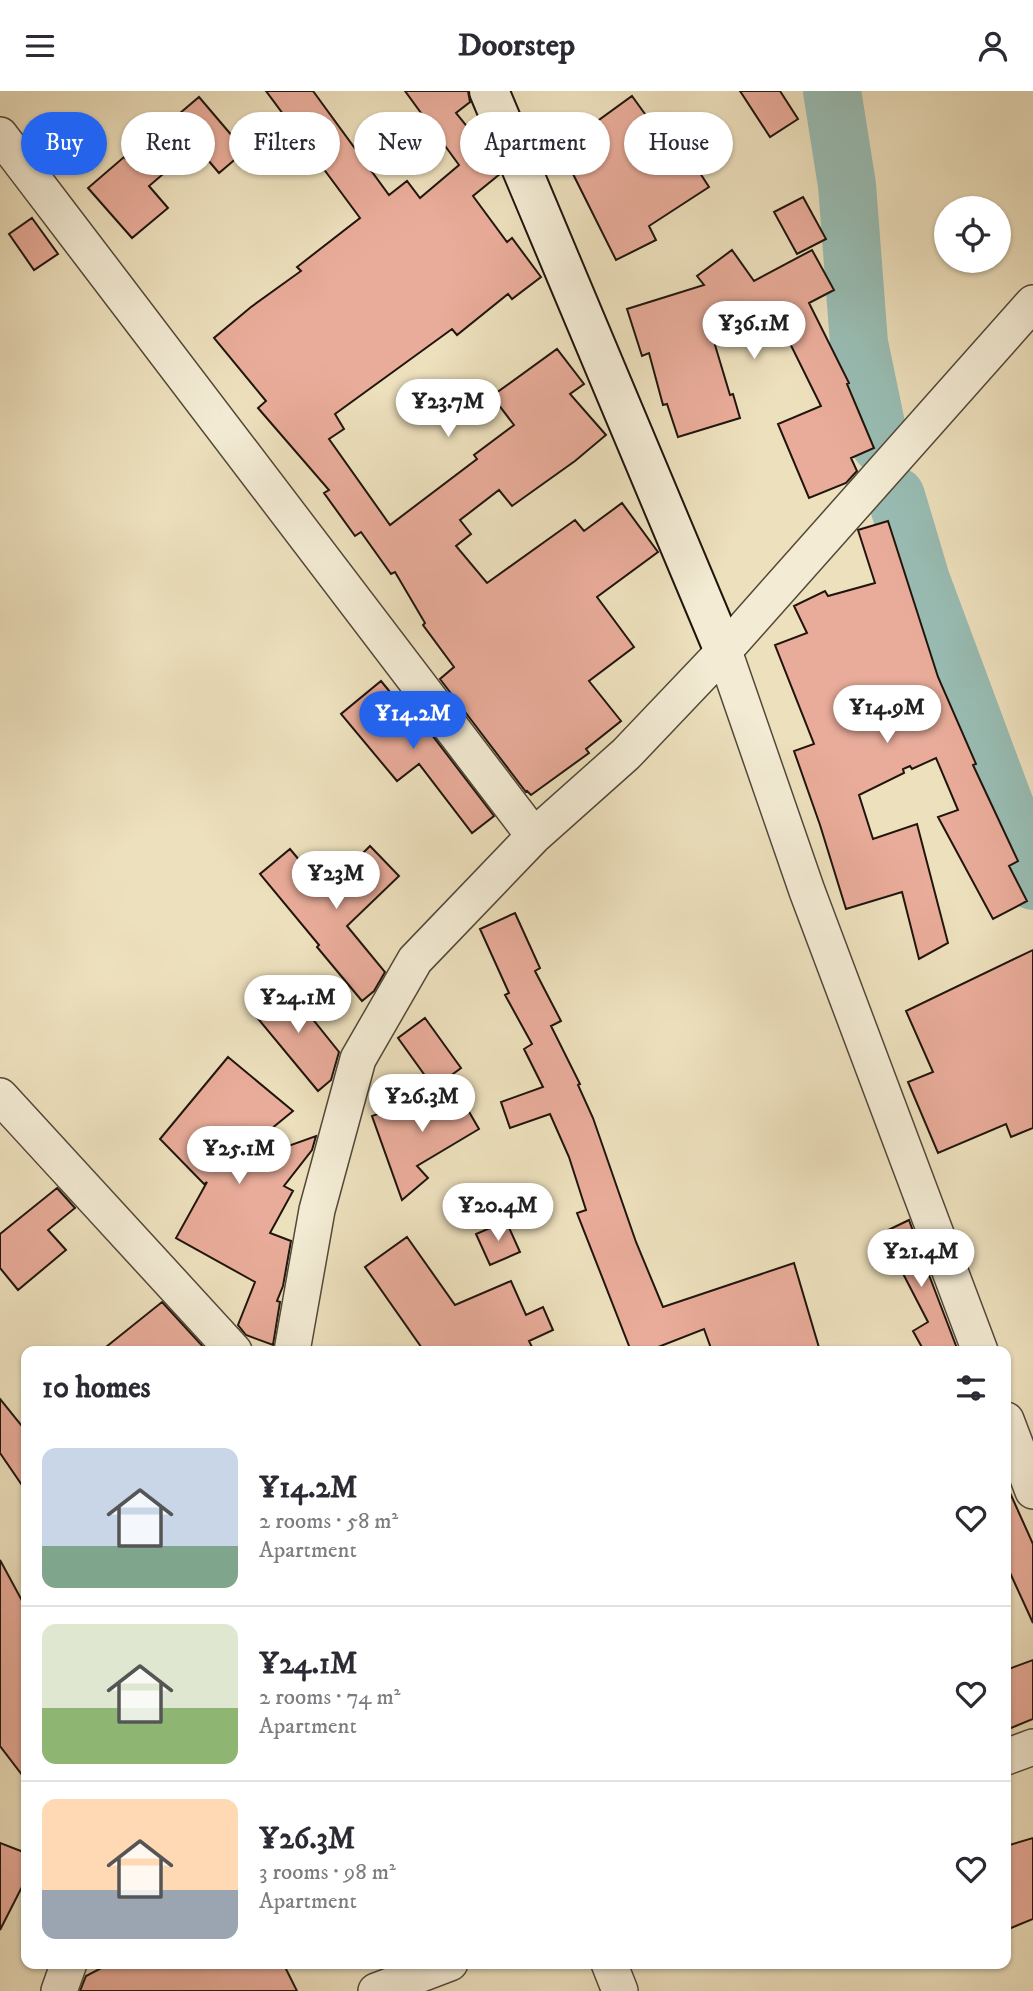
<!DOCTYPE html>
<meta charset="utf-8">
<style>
:root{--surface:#fff;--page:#f7f7f7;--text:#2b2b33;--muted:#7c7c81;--line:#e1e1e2;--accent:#2563eb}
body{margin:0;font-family:"IM FELL DW Pica",serif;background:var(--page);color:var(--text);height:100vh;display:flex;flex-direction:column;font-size:26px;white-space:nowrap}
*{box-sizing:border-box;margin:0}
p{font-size:23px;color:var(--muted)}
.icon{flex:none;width:38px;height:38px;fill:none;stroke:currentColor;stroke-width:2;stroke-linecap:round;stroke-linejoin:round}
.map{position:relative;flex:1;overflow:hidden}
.panel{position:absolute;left:21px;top:1255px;width:990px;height:623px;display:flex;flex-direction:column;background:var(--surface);border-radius:14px;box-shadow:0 2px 5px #0004}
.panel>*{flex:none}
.banner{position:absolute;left:21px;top:21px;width:992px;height:63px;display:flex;gap:14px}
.fabs{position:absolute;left:934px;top:105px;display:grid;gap:14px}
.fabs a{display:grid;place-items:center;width:77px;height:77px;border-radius:50%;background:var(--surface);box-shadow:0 2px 5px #0004;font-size:35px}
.price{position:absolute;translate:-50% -60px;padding:0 16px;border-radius:24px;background:#fff;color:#222;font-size:23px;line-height:46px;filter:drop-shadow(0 2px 4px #0008)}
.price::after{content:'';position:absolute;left:50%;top:42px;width:21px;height:16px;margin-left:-10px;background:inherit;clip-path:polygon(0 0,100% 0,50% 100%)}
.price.selected{background:var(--accent);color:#fff}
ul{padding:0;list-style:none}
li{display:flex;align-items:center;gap:21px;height:175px;padding:0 21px}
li+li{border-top:2px solid var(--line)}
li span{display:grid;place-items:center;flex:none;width:196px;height:140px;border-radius:14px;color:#555}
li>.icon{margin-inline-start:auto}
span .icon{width:84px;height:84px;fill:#fffc;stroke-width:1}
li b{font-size:30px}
h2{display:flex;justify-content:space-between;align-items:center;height:84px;padding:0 21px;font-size:30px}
.tag{padding:0 24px;border-radius:32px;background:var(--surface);box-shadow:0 2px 5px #0004;font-size:24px;line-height:63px}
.tag.selected{background:var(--accent);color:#fff}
header{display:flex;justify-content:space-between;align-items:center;height:91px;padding:0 21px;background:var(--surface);font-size:32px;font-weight:700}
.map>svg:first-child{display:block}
</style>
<header><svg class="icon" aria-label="menu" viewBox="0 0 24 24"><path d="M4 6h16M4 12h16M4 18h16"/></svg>Doorstep<svg class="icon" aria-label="person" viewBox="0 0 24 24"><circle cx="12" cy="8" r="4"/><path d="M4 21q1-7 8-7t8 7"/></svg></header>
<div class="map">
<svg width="1033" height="1900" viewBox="0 0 1033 1900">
<rect width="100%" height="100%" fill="#ede0bd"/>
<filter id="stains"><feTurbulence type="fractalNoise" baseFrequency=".00286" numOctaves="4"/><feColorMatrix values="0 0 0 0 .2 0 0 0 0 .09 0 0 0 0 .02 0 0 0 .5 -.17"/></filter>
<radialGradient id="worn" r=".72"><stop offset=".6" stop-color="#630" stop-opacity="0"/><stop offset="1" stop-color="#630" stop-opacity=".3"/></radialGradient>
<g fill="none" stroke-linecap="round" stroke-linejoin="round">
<path stroke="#99bdb4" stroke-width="58" d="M 832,0 L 847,94 L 859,252 L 880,353
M 896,405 L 921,489 L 1033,790"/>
</g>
<path fill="#e9ac9a" stroke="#1f150d" stroke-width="2" d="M 266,0 L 313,0 L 389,104 L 407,90 L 420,107 L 459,74 L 405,0 L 468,0 L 470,11 L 456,22 L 495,70 L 500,83 L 473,105 L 507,151 L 512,147 L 541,186 L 512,208 L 508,203 L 457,244 L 452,238 L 335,323 L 344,338 L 329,348 L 390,434 L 477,368 L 474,364 L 514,334 L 492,305 L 557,258 L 584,293 L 570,303 L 606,344 L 575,370 L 512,415 L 499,399 L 460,429 L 471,443 L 456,455 L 487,492 L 575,429 L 584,440 L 622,412 L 658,461 L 597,506 L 634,556 L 589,590 L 621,630 L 586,658 L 589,662 L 531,704 L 527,700 L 526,701 L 440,588 L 454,576 L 423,534 L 425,532 L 395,481 L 391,483 L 361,441 L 355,445 L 324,402 L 329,399 L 258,317 L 266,310 L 214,247 L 251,216 L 301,180 L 297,176 L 360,127 Z
M 740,0 L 780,0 L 798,28 L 770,46 Z
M 632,5 L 666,52 L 676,45 L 709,96 L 649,135 L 656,149 L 616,169 L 573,83 L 599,66 L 581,42 Z
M 199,6 L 245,60 L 219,82 L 196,55 L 149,95 L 168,117 L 132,147 L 88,97 L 124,66 L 126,68 Z
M 803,106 L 826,148 L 797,163 L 774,121 Z
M 32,127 L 58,163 L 34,179 L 9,143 Z
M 732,159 L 754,190 L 812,159 L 834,199 L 809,212 L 849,292 L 847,293 L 874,357 L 851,367 L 857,380 L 846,392 L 809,407 L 778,333 L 821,315 L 771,214 L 715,254 L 730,304 L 733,303 L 740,327 L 678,346 L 667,313 L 663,314 L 649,262 L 642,265 L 627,218 L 704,194 L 697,185 Z
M 888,430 L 938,586 L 976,673 L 973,674 L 1018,770 L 1009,775 L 1027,810 L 993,828 L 938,726 L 958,719 L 936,667 L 912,678 L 910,675 L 903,678 L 904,682 L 859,704 L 873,748 L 917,733 L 948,852 L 919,868 L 902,801 L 846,818 L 820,734 L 794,660 L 814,653 L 775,554 L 807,542 L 794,515 L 825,500 L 828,505 L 875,492 L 858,439 Z
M 381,590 L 404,618 L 409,614 L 494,725 L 472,742 L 419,673 L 397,690 L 341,623 Z
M 370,755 L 399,785 L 347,835 L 385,881 L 374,900 L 362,910 L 317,856 L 319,854 L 260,783 L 290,758 L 325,800 Z
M 515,822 L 540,877 L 535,880 L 561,930 L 551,935 L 580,993 L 578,994 L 593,1027 L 636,1151 L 663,1216 L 794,1172 L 820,1260 L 712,1260 L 704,1238 L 648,1260 L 631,1260 L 577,1122 L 586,1119 L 569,1066 L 550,1023 L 510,1037 L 501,1011 L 543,996 L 524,958 L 532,953 L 505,904 L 509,902 L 480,838 Z
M 1033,859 L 1033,1037 L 1011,1046 L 1006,1033 L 938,1062 L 908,991 L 933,981 L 906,920 Z
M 283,891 L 339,961 L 331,989 L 318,1000 L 250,918 Z
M 425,927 L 461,977 L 434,997 L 398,947 Z
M 228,966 L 293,1020 L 221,1079 L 316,1045 L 312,1059 L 284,1095 L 293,1100 L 270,1142 L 291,1150 L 283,1195 L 277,1210 L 280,1211 L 273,1254 L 246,1244 L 238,1234 L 255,1191 L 176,1147 L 207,1091 L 204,1093 L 160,1048 Z
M 454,995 L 479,1038 L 417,1075 L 428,1087 L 402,1109 L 372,1025 Z
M 57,1097 L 75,1117 L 48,1139 L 66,1159 L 18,1199 L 0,1177 L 0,1143 Z
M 909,1129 L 929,1184 L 958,1260 L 924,1260 L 913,1240 L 928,1231 L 882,1142 Z
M 506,1130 L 520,1161 L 490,1174 L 476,1143 Z
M 407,1146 L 455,1214 L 511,1190 L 526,1224 L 543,1216 L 553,1239 L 529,1250 L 534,1260 L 424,1260 L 365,1176 Z
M 162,1211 L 207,1260 L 101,1260 Z
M 0,1308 L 26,1340 L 26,1400 L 0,1362 Z
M 1006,1393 L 1033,1453 L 1033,1532 L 1006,1473 Z
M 0,1469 L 26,1517 L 26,1689 L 0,1655 Z
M 1033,1569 L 1033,1628 L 1006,1639 L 1006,1579 Z
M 1033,1747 L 1033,1828 L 1006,1839 L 1006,1755 Z
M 0,1752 L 26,1762 L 26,1788 L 0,1839 Z
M 111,1872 L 283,1872 L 297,1900 L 80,1900 L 86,1885 Z"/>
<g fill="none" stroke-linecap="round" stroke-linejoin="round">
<defs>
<path id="street" d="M 0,44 L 534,745
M 724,560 L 807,800 L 980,1260
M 0,1005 L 234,1260
M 292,1260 L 317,1119 L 358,968 L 415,869 L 534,745 L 626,663 L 724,560 L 1033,212
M 1006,1329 L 1033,1400
M 1006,1666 L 1033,1656
M 609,1872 L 620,1900
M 59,1900 L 69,1872
M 376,1900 L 450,1872"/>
<path id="secondary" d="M 489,0 L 724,560"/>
</defs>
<use href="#street" stroke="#524839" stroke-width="38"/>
<use href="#secondary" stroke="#1f150d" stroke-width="42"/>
<use href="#street" stroke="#f3ebd4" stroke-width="35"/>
<use href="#secondary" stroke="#f3ebd4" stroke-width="38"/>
</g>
<rect width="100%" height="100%" filter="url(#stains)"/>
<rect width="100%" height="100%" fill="url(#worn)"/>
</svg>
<div class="fabs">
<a><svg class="icon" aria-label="locate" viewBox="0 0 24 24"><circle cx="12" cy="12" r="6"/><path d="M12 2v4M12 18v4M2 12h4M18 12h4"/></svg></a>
</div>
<b class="price" style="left:754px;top:270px">¥36.1M</b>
<b class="price" style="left:448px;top:348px">¥23.7M</b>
<b class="price" style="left:887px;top:654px">¥14.9M</b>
<b class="price selected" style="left:413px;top:660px">¥14.2M</b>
<b class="price" style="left:336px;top:820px">¥23M</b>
<b class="price" style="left:298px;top:944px">¥24.1M</b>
<b class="price" style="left:422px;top:1043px">¥26.3M</b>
<b class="price" style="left:239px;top:1095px">¥25.1M</b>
<b class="price" style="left:498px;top:1152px">¥20.4M</b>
<b class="price" style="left:921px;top:1198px">¥21.4M</b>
<div class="banner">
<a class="tag selected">Buy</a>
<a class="tag">Rent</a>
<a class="tag">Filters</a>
<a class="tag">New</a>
<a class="tag">Apartment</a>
<a class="tag">House</a>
</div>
<section class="panel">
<h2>10 homes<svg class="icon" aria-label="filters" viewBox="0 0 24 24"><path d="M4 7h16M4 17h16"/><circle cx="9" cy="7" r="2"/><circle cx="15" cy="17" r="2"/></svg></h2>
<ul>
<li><span style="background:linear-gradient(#c9d6e8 70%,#7fa58c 0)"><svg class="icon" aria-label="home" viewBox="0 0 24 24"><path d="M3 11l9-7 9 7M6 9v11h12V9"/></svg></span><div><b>¥14.2M</b><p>2 rooms · 58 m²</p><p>Apartment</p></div><svg class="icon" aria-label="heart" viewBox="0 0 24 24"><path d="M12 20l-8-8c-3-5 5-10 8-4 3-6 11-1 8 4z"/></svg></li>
<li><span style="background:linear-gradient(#dfe7d0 60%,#8fb573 0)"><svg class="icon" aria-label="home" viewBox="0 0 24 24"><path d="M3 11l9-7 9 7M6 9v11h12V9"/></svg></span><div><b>¥24.1M</b><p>2 rooms · 74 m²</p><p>Apartment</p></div><svg class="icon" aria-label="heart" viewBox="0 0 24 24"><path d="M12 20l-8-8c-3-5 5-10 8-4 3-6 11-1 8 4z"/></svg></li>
<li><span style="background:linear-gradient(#ffd9b3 65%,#9aa5b1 0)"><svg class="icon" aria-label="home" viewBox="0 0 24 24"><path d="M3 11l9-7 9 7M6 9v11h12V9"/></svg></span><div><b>¥26.3M</b><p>3 rooms · 98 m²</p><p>Apartment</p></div><svg class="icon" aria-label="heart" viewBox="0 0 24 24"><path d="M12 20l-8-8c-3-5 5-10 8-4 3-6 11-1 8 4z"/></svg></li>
</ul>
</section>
</div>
